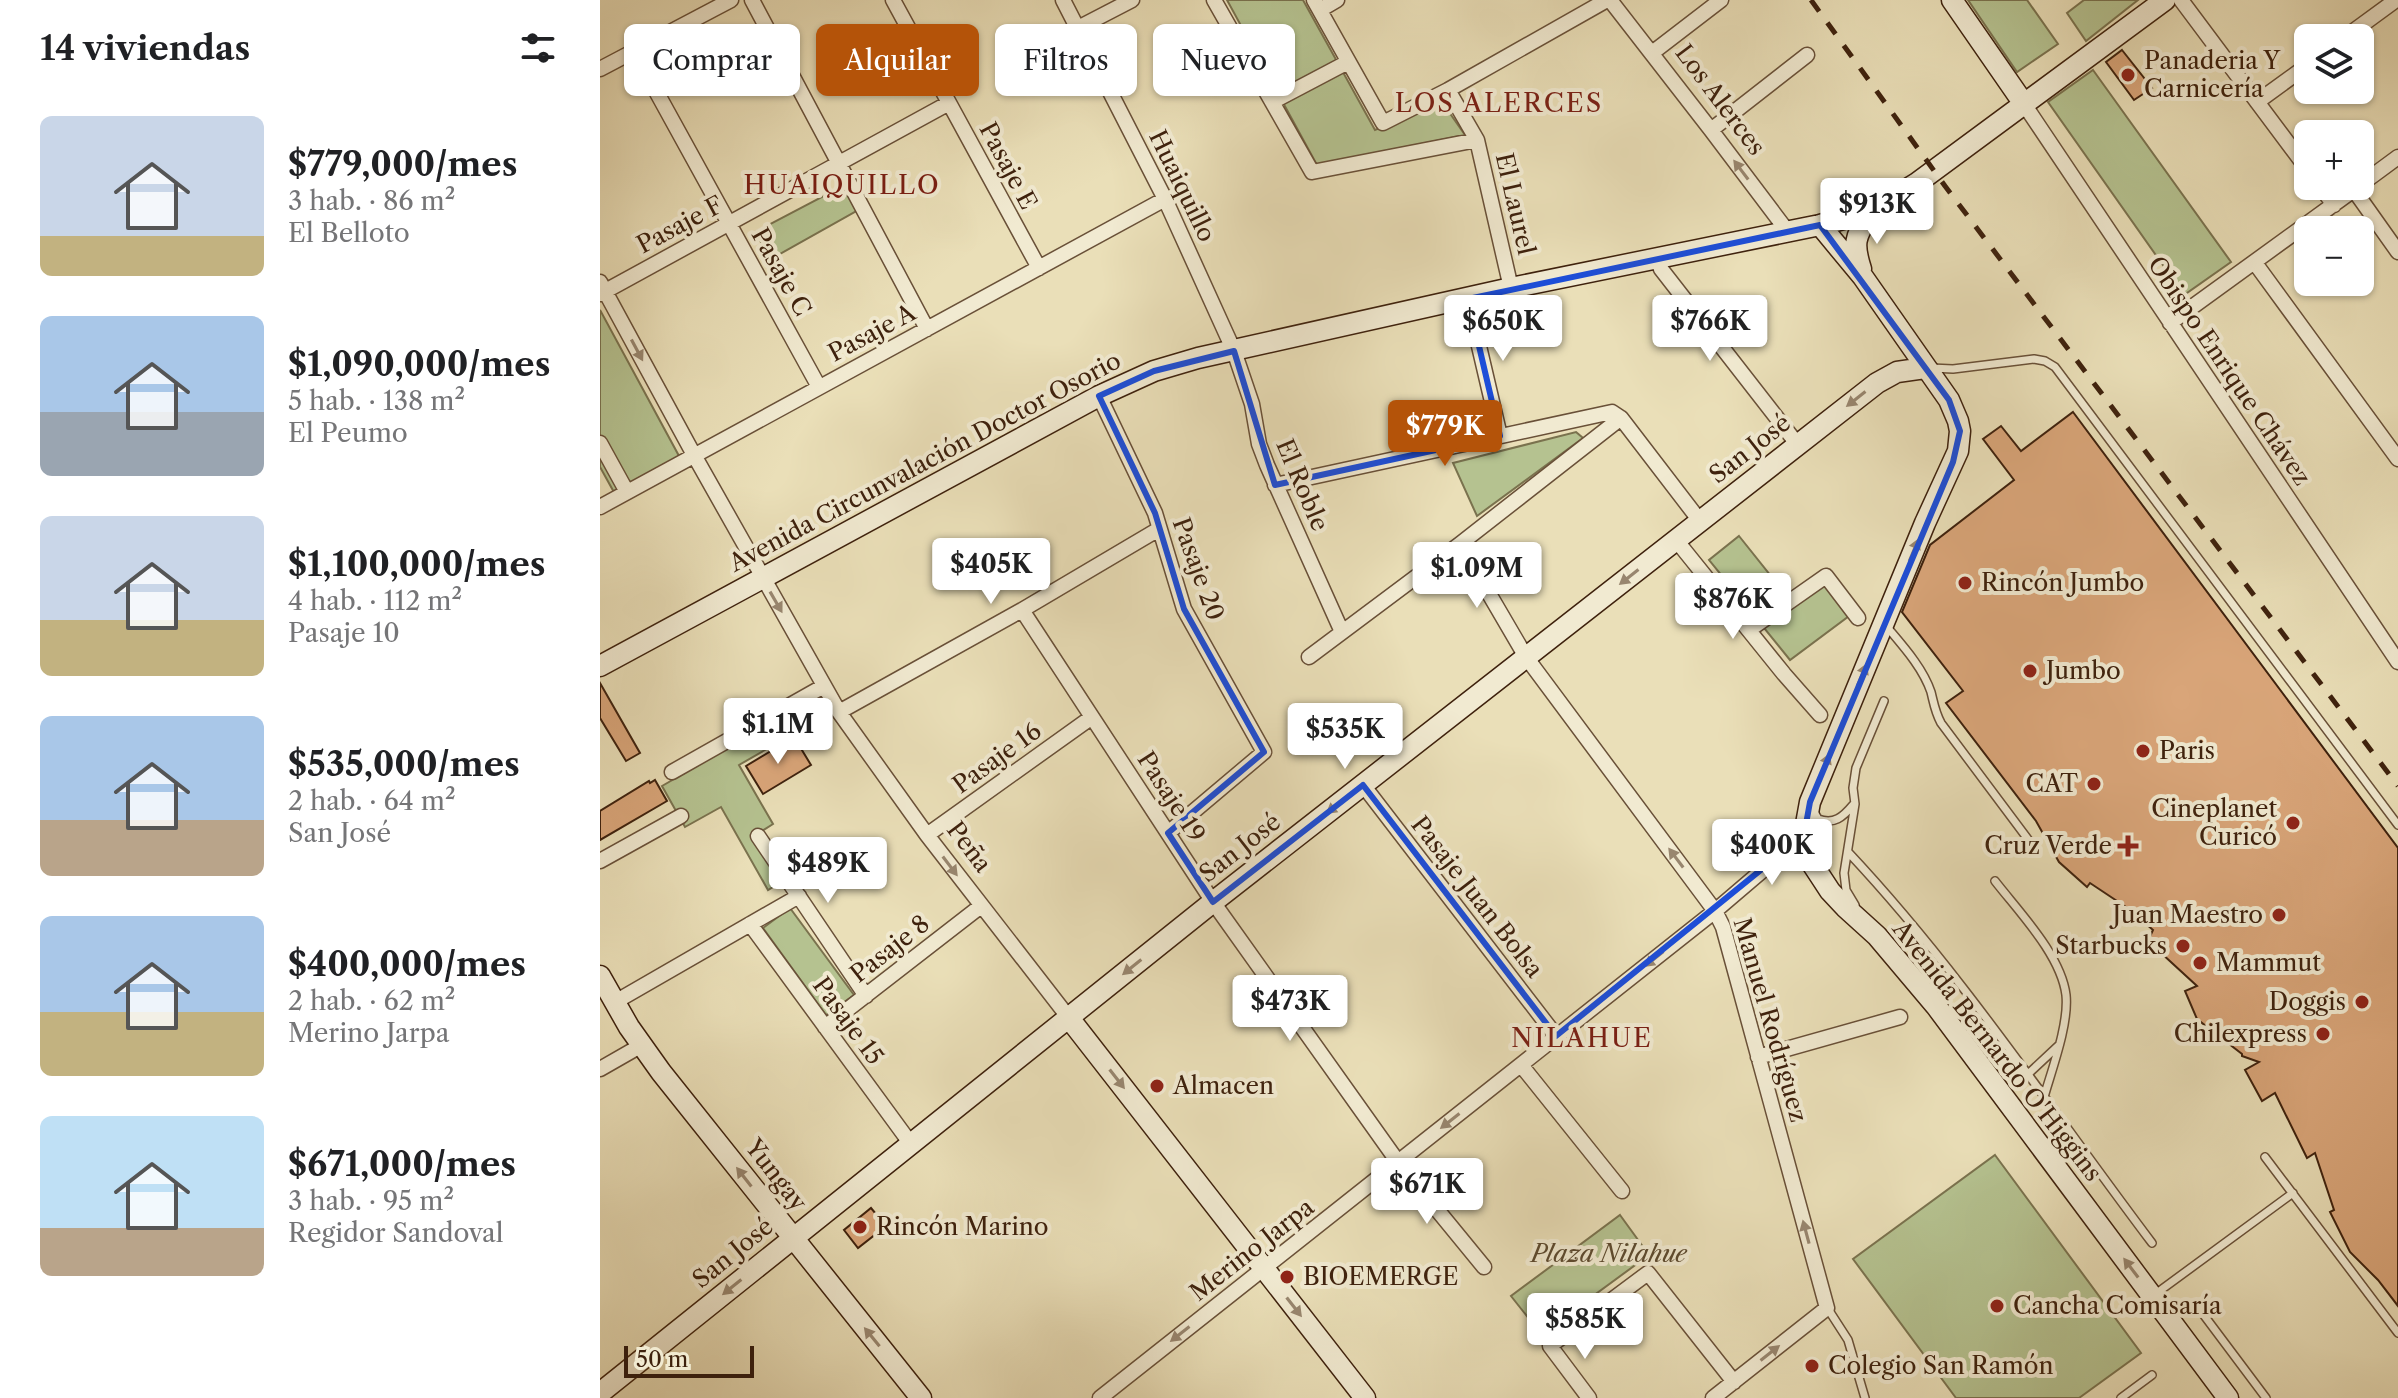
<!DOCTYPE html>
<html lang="es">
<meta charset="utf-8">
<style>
:root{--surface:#fff;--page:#f6f6f6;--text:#202124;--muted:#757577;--accent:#b45309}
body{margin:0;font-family:"Libre Caslon Text",serif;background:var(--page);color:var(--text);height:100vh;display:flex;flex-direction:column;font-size:30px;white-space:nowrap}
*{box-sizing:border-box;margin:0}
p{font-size:26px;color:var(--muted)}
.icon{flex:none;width:44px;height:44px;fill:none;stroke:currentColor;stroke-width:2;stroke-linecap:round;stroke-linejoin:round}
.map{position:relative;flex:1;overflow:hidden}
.drawer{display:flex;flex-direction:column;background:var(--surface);width:600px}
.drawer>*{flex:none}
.top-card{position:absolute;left:24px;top:24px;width:760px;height:72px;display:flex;gap:16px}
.controls{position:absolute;left:1694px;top:24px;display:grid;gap:16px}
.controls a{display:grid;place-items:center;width:80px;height:80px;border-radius:12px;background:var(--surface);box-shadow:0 2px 6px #0004;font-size:40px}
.scale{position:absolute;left:24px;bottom:20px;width:130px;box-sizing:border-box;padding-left:8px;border:4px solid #3e210d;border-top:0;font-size:22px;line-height:28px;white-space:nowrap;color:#3e210d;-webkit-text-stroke:6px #f1ead1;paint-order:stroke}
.price{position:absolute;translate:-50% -68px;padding:0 18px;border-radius:8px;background:#fff;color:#222;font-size:26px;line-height:52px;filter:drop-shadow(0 2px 4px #0008)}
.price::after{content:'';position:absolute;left:50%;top:48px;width:24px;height:18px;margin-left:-12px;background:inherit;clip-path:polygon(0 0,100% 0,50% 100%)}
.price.active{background:var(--accent);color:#fff}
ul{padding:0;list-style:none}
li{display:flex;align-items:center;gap:24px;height:200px;padding:0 40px}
li span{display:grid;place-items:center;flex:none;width:224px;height:160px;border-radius:12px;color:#555}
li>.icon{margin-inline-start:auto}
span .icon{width:96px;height:96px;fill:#fffc;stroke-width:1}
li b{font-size:34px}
h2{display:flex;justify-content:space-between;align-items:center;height:96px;padding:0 40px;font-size:34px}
.tag{padding:0 28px;border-radius:12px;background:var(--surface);box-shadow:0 2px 6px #0004;font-size:28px;line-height:72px}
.tag.active{background:var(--accent);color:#fff}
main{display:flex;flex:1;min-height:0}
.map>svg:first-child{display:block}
</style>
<main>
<section class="drawer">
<h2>14 viviendas<svg class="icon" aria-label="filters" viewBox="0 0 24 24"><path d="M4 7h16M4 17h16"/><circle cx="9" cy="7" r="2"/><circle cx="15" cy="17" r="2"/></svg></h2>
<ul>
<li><span style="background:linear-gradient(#c9d6e8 75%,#c2b280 0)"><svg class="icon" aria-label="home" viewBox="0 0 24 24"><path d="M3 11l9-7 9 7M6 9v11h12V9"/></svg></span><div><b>$779,000/mes</b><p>3 hab. · 86 m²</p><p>El Belloto</p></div></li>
<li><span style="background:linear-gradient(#a9c7e8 60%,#9aa5b1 0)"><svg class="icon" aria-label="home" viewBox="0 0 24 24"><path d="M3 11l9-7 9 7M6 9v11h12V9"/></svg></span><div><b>$1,090,000/mes</b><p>5 hab. · 138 m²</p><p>El Peumo</p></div></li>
<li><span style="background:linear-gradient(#c9d6e8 65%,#c2b280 0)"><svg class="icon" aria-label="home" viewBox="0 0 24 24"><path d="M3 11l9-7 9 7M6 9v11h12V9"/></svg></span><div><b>$1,100,000/mes</b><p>4 hab. · 112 m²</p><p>Pasaje 10</p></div></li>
<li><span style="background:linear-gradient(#a9c7e8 65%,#b9a48a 0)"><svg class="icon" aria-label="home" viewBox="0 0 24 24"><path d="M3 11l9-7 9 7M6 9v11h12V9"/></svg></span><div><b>$535,000/mes</b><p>2 hab. · 64 m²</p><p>San José</p></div></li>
<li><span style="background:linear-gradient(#a9c7e8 60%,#c2b280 0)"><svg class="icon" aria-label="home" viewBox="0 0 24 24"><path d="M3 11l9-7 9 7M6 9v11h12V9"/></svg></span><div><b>$400,000/mes</b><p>2 hab. · 62 m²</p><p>Merino Jarpa</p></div></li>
<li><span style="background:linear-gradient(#bfe0f5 70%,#b9a48a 0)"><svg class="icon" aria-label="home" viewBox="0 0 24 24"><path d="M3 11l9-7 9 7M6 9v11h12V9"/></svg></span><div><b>$671,000/mes</b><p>3 hab. · 95 m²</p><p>Regidor Sandoval</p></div></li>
</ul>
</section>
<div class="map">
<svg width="1798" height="1398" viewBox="0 0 1798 1398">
<rect width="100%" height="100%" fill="#eadfb8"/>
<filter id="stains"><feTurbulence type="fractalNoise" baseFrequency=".0025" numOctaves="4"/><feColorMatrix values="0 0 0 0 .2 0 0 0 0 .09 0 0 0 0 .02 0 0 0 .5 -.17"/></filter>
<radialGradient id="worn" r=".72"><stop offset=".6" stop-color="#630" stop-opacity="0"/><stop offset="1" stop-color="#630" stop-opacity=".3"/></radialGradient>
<path fill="#b5c290" stroke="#7a724e" stroke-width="2" d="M 627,0 L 703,0 L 775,130 L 842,102 L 865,135 L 717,165 Z
M 1368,0 L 1427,0 L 1458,44 L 1417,72 Z
M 1484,0 L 1538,0 L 1486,41 L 1467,13 Z
M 1493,70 L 1631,262 L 1584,295 L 1448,102 Z
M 254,180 L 267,205 L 171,259 L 155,232 Z
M 0,310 L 79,456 L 15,494 L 0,467 Z
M 976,432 L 983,438 L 877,516 L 853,463 Z
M 1139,536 L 1190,600 L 1220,579 L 1249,616 L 1190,660 L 1109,560 Z
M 192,711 L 203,728 L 139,765 L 173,824 L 154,836 L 181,882 L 168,890 L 121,807 L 85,827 L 62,786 Z
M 190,908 L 254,995 L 226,1015 L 163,928 Z
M 1395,1155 L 1541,1353 L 1479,1398 L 1356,1398 L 1253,1259 Z
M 1020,1215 L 1049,1255 L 941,1334 L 911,1296 Z"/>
<path fill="#d9a579" stroke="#3e210d" stroke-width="2" d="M 1522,50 L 1552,88 L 1534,100 L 1506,62 Z
M 1473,412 L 1798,848 L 1798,1306 L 1778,1280 L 1750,1252 L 1730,1212 L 1734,1210 L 1715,1153 L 1707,1158 L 1675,1093 L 1662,1101 L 1645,1070 L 1659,1062 L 1642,1056 L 1642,1054 L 1597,1019 L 1585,991 L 1597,986 L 1548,941 L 1553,930 L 1529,909 L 1490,883 L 1487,887 L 1459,862 L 1436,821 L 1346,703 L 1363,691 L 1302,612 L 1330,545 L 1414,480 L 1383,439 L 1401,426 L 1421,451 Z
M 0,683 L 40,753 L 26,761 L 0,718 Z
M 194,737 L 211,765 L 163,794 L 146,766 Z
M 55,780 L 67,801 L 0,840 L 0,811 L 49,781 L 50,783 Z
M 271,1208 L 286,1226 L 258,1248 L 244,1230 Z"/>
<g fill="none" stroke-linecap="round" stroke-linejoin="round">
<defs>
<path id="lane" d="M 1331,368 L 1353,369 L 1434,359 L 1445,361 L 1455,367 L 1798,825
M 1287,627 C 1303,646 1323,668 1331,692 C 1334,704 1335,712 1341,723 L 1436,850
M 1213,810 L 1218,819 C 1234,825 1243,817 1253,805
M 1248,852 C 1360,971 1453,1112 1552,1243
M 1395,881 C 1419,912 1461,955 1466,995 C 1469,1024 1452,1069 1444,1097
M 1255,905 L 1246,890 L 1244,873 L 1255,804 L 1253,788 L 1256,768 L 1284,701
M 1427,1075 L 1458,1046
M 1665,1157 L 1798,1333
M 1554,1295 L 1693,1193
M 1228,1309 L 1248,1340 L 1265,1398
M 1600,1310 L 1666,1398
M 1521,1398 L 1552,1375"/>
<path id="street" d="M 152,0 L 327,329
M 293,0 L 439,268
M 463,0 L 565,199 L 634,351 L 652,404 L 659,444 L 667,465 L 742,632
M 614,0 L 712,172 L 877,140
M 714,0 L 783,123 L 848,90 L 1007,0
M 1010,0 L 1111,130 L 1188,232
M 1581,0 L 1708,170
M 720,10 L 737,0
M 478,28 L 532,0
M 1744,38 L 1796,0
M 34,51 L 219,387
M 1052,53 L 1121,0
M 0,69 L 131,0
M 848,90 L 877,140 L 911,288
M 672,102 L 748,62
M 1657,102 L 1708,65
M 1424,104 L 1798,662
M 1111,130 L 1207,55
M 1760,185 L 1798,157
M 1720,186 L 1734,205
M 1754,190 L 1798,252
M 1058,260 L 1061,269 L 1198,445
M 1655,263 L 1798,459
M 0,282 L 94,455 L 239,712 L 327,835 L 469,1018
M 0,294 L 349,103
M 868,299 L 900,436
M 1570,323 L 1759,186
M 499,396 L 555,513 L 584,609 L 664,752 L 568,833
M 0,443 L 27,492
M 675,485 L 1012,412 L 1021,418 L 1100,521
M 0,507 L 565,199
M 1076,540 L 1184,674 L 1220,715
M 860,544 L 926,657 L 1115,911 L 1123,927 L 1227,1308 L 1113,1398
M 422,610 L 613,902 L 798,1162 L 884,1267
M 1149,630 L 1226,576 L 1258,618
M 709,657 L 860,544 L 1021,418
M 239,712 L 422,610 L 559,529
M 72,772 L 224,686
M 763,785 L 956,1036
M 327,835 L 492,717
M 158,836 L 266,996
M 0,861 L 81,816
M 150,924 L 311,1144
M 15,1002 L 199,896
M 225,1027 L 381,906
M 1158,1057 L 1300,1017
M 921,1065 L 1022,1191
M 0,1069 L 42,1045
M 500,1398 L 1115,911 L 1204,835
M 989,1398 L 950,1346 L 1048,1273 L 1134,1382"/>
<path id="secondary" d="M 1352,0 L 1424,104
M 1220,225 L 1263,277 L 1349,400 L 1358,421 L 1360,431 L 1358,451 L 1325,523 L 1210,802 L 1204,835 L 1206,847 L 1211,862 L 1230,891 L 1245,907 L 1277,936 L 1336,1006 L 1628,1398
M 1261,269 C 1252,241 1256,237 1270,212
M 0,666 L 499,396 L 554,371 L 598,358 L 911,288 L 1220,225 L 1270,212 L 1317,183 L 1565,0
M 0,976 L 29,1027 L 61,1072 L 321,1398
M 469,1018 L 765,1398
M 0,1393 L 613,902 L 1277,383 L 1297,372 L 1325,368"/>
</defs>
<use href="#lane" stroke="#695038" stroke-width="10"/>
<use href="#street" stroke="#695038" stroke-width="17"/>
<use href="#secondary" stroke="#3e210d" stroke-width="23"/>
<use href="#lane" stroke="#f1ead1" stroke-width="7"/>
<use href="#street" stroke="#f1ead1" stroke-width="14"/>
<use href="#secondary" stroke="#f1ead1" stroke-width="20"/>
<path stroke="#3e210d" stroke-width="5" stroke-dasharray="14 14" stroke-linecap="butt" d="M 1211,0 L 1345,186 L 1798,786"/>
</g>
<defs><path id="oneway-solid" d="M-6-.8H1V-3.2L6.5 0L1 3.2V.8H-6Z" transform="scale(2)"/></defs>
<g fill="#98866f">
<use href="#oneway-solid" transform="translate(1141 170) rotate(-127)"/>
<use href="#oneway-solid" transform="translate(37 350) rotate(62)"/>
<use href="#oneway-solid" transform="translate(1256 399) rotate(142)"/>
<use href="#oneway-solid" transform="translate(1314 550) rotate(-67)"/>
<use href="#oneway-solid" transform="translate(1029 577) rotate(142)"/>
<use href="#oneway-solid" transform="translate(176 602) rotate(60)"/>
<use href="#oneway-solid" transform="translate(1262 675) rotate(-67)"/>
<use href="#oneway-solid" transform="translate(1225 765) rotate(-68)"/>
<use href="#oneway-solid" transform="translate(736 806) rotate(142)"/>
<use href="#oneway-solid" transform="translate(1076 858) rotate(-127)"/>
<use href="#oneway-solid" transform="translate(350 866) rotate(53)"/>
<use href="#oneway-solid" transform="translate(1054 959) rotate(142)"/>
<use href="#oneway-solid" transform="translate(532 967) rotate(141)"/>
<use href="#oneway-solid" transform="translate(517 1079) rotate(52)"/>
<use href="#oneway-solid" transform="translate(850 1121) rotate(142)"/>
<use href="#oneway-solid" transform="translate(144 1177) rotate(-128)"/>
<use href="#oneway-solid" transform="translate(1206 1232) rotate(-105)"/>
<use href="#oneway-solid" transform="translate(1531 1268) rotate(-127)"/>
<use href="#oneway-solid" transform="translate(132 1287) rotate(141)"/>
<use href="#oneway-solid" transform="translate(694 1307) rotate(52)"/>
<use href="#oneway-solid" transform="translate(580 1334) rotate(142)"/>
<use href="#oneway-solid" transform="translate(272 1337) rotate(-129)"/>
<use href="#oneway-solid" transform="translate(1170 1353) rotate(-38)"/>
</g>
<path fill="none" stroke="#1d4ed8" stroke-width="6" stroke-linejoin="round" d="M 1220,225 L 1349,400 L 1360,431 L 1353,462 L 1210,802 L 1204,835 L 956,1036 L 763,785 L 613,902 L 568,833 L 664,752 L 584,609 L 555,513 L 499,396 L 554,371 L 634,351 L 675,485 L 900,436 L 868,299 Z"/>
<g fill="#8f2418" stroke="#f1ead1" stroke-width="3">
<circle cx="1528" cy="75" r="8"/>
<circle cx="1365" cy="583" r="8"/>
<circle cx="1430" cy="671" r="8"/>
<circle cx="1543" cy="751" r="8"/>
<circle cx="1494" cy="784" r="8"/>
<circle cx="1693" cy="823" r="8"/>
<path d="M1524 834h8v8h8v8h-8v8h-8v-8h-8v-8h8z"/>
<circle cx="1679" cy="915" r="8"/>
<circle cx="1583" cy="946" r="8"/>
<circle cx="1600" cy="963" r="8"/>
<circle cx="1762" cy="1002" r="8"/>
<circle cx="1723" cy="1034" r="8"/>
<circle cx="557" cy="1086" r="8"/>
<circle cx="260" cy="1227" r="8"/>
<circle cx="687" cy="1277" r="8"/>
<circle cx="1397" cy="1306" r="8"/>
<circle cx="1212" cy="1366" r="8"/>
</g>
<g text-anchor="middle" stroke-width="8" stroke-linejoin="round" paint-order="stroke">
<g font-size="24" fill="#3e210d" stroke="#f1ead1" text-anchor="start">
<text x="1544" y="69">Panaderia Y<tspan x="1544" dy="28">Carnicería</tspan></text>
<text x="1381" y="591">Rincón Jumbo</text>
<text x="1446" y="679">Jumbo</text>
<text x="1559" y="759">Paris</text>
<text x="1478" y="792" text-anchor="end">CAT</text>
<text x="1677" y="817" text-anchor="end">Cineplanet<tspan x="1677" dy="28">Curicó</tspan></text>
<text x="1512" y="854" text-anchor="end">Cruz Verde</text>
<text x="1663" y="923" text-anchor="end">Juan Maestro</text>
<text x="1567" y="954" text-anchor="end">Starbucks</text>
<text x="1616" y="971">Mammut</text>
<text x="1746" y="1010" text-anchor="end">Doggis</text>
<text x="1707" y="1042" text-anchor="end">Chilexpress</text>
<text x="573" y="1094">Almacen</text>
<text x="276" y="1235">Rincón Marino</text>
<text x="703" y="1285">BIOEMERGE</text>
<text x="1413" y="1314">Cancha Comisaría</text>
<text x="1228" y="1374">Colegio San Ramón</text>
</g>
<g font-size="24" fill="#3e210d" stroke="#f1ead1">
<text transform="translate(1120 100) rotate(53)" y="8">Los Alerces</text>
<text transform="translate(408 166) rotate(62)" y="8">Pasaje E</text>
<text transform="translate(582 186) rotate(64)" y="8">Huaiquillo</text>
<text transform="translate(915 204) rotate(77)" y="8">El Laurel</text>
<text transform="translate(80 225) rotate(-28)" y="8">Pasaje F</text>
<text transform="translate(181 272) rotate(61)" y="8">Pasaje C</text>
<text transform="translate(272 333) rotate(-28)" y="8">Pasaje A</text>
<text transform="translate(1629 371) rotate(56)" y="8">Obispo Enrique Chávez</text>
<text transform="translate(1150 449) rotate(-38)" y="8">San José</text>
<text transform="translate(325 462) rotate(-28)" y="8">Avenida Circunvalación Doctor Osorio</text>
<text transform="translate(702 485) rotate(67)" y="8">El Roble</text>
<text transform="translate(598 569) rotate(70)" y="8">Pasaje 20</text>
<text transform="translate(397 758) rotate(-36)" y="8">Pasaje 16</text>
<text transform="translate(571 797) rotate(57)" y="8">Pasaje 19</text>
<text transform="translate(369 847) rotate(53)" y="8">Peña</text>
<text transform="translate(640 848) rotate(-38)" y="8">San José</text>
<text transform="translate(877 897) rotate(52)" y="8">Pasaje Juan Bolsa</text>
<text transform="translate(290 949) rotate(-38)" y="8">Pasaje 8</text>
<text transform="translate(1170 1020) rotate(74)" y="8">Manuel Rodríguez</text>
<text transform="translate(248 1021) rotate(54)" y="8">Pasaje 15</text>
<text transform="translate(1397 1051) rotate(52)" y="8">Avenida Bernardo O'Higgins</text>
<text transform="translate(176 1175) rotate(52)" y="8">Yungay</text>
<text transform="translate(652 1250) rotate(-38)" y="8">Merino Jarpa</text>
<text transform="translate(133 1253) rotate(-39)" y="8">San José</text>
</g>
<g font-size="24" font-style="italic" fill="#5c492e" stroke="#f1ead1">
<text x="1009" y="1262">Plaza Nilahue</text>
</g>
<g font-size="26" letter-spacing="2" fill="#7a1f14" stroke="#f1ead1">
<text x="899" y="112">LOS ALERCES</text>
<text x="242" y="194">HUAIQUILLO</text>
<text x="982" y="1047">NILAHUE</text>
</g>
</g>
<rect width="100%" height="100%" filter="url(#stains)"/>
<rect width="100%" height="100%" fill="url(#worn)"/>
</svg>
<div class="controls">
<a><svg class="icon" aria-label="layers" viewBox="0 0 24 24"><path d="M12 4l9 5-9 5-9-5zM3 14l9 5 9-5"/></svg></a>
<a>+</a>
<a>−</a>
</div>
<div class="scale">50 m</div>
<b class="price" style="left:1277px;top:246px">$913K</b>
<b class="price" style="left:903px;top:363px">$650K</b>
<b class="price" style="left:1110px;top:363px">$766K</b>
<b class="price active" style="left:845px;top:468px">$779K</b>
<b class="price" style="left:391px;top:606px">$405K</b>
<b class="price" style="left:877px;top:610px">$1.09M</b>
<b class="price" style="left:1133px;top:641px">$876K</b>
<b class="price" style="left:178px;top:766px">$1.1M</b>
<b class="price" style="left:745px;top:771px">$535K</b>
<b class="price" style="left:1172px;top:887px">$400K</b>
<b class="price" style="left:228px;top:905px">$489K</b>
<b class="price" style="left:690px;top:1043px">$473K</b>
<b class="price" style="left:827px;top:1226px">$671K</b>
<b class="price" style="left:985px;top:1361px">$585K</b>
<div class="top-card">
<a class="tag">Comprar</a>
<a class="tag active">Alquilar</a>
<a class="tag">Filtros</a>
<a class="tag">Nuevo</a>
</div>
</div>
</main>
